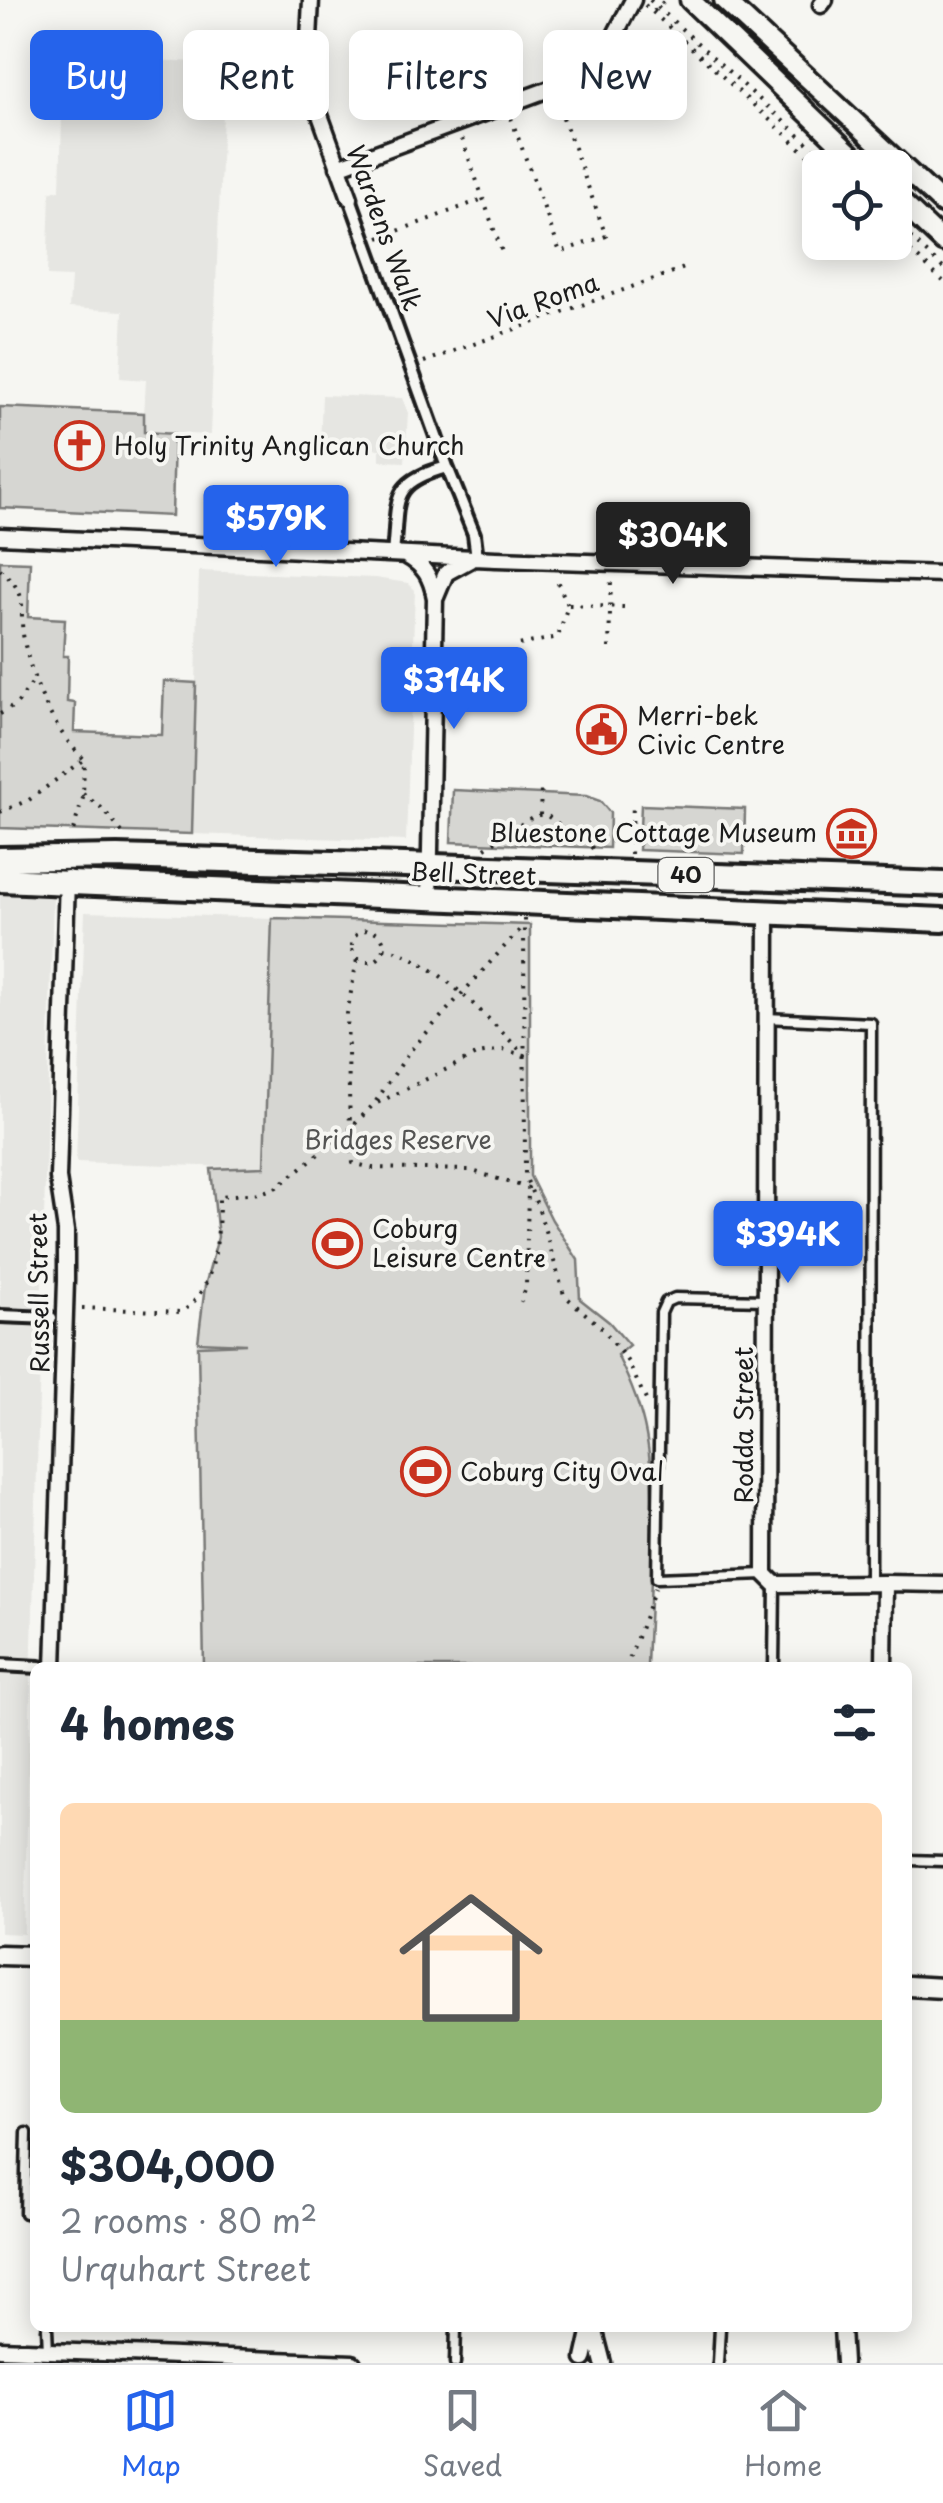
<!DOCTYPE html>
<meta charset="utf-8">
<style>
:root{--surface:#fff;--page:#f2f2f3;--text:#1f2937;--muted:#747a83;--line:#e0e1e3;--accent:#2563eb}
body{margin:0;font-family:"Playpen Sans",sans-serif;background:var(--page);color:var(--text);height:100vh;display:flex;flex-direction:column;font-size:38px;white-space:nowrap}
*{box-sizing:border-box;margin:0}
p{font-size:32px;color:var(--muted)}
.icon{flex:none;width:55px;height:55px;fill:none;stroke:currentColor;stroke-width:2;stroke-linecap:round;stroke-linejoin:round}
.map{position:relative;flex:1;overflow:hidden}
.drawer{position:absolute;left:30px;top:1662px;width:882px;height:670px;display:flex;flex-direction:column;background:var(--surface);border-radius:15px;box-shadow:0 5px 25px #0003}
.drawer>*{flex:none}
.banner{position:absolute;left:30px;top:30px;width:885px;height:90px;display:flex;gap:20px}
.buttons{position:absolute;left:802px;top:150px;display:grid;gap:20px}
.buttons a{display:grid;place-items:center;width:110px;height:110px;border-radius:15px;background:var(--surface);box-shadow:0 5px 25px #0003;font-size:50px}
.price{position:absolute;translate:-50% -85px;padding:0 22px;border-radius:10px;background:var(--accent);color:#fff;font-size:32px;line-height:65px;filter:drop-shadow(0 2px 5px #0008)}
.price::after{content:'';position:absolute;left:50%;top:60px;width:30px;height:22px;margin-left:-15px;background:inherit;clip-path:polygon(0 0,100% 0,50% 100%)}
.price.selected{background:#222;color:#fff}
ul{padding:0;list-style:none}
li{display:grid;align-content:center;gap:20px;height:530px;padding:0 30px}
li span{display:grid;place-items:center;height:310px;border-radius:15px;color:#555}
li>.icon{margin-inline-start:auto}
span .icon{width:180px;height:180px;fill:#fffc;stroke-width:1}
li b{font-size:42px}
h2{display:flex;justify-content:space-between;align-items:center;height:120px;padding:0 30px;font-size:42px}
.chip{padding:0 35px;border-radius:15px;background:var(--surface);box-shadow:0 5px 25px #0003;font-size:35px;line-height:90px}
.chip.selected{background:var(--accent);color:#fff}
.tabs{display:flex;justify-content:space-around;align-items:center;height:140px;border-top:2px solid var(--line);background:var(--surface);font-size:28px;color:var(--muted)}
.tabs a{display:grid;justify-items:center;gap:5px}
.tabs .selected{color:var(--accent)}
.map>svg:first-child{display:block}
</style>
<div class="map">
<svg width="943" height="2363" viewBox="0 0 943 2363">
<rect width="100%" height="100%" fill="#f6f6f2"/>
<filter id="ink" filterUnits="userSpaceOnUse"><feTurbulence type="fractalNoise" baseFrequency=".01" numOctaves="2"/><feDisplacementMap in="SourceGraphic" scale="20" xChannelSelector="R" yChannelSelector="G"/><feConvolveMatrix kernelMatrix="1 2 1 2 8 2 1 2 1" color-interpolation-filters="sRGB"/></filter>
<g filter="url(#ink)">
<path fill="#e6e6e2" d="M 97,58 L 225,63 L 210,435 L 143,432 L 146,380 L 120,378 L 123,311 L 69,308 L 71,277 L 47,276 L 50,194 L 51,191 L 60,190 L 62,118 L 95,119 Z
M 322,395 L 402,398 L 408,413 L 405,462 L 380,461 L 380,449 L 320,447 Z
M 199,571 L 375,578 L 408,583 L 415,590 L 406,841 L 192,834 Z
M 53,894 L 24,1934 L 0,1933 L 0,895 Z
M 85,912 L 272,918 L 264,1168 L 76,1162 Z"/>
<path fill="#d6d6d2" stroke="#797977" stroke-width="2.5" d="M 0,407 L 144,413 L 144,432 L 174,434 L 172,516 L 0,508 Z
M 0,561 L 30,562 L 28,617 L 65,619 L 63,656 L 68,656 L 67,702 L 75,703 L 74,732 L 162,735 L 164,681 L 196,683 L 192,834 L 0,828 Z
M 453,790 L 586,796 L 600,801 L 610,813 L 609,848 L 451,842 Z
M 641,805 L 745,809 L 744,854 L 639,850 Z
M 272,918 L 530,925 L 530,1176 L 552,1220 L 578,1260 L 580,1299 L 609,1322 L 629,1345 L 617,1355 C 630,1381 641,1407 646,1435 C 659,1501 649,1599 647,1667 L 204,1667 L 198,1346 L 246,1344 L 198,1342 L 205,1286 L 218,1237 L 211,1169 L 264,1167 Z"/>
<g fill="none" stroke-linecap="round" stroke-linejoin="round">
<defs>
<path id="service" d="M 766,1018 L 871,1023 L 870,1583
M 765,1300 L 675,1298 L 666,1302 L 661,1313 L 657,1578 L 765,1574
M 774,1668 L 775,1584
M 908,1860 L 943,1861
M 27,2133 L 25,2213 L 35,2214
M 47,2328 L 48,2351
M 455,2363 L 456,2328
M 718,2363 L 720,2328"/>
<path id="pedestrian" d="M 350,198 L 447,467
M 393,554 C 399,500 388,483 447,467 L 474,534 L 477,558
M 0,1316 L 51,1318
M 0,1665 L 40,1667"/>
<path id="minor" d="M 311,0 L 307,79 L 350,198
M 821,5 L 825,0
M 338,167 L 552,88 L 583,71 L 606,52 L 633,0
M 0,536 L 496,559 L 943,574
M 405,555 C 425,566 431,577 435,598 L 429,900
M 436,597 L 446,573 L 470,560
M 767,913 L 765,1574 L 775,1584 L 885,1583
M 54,1668 L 66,1280 L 66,1231 L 58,1178 L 67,878
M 884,1668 L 885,1583 L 943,1584
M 594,2328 L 603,2363
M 842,2328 L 844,2363
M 0,2349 L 353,2363
M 584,2359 L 591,2328"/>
<path id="tertiary" d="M 690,0 L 865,168
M 724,0 L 943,204
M 895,196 L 943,242
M 0,1955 L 35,1956
M 908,1986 L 943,1988"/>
<path id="trunk" d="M 0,859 L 117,857 L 405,865 L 943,884
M 0,880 L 943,920"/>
</defs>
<use href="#service" stroke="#1c1c1c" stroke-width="15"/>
<use href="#pedestrian" stroke="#1c1c1c" stroke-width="18"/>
<use href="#minor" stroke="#1c1c1c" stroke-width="21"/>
<use href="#tertiary" stroke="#1c1c1c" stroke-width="25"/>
<use href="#trunk" stroke="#1c1c1c" stroke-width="30"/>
<path stroke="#1c1c1c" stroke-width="4" stroke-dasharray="2.5 8" stroke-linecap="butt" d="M 650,0 L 835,168
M 645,5 L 822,168
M 654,11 L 665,0
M 511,118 L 560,252 L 606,236 L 557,101
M 462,139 L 502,252
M 895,223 L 943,268
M 895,237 L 943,281
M 379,238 L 483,199
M 424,362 L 687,267
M 0,569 C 33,600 17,603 24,640 C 32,682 53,730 84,759 L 83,798 L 72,834
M 569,605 L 624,607
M 609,648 L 611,578
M 454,662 L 518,664 L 519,645 L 558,637 L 568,605 L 557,581
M 0,714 L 17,704 L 35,679
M 83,794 L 103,809 L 125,836
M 0,812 L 29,800 L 84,759
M 540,815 L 541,789
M 485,848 L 535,815 L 546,815 L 598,852
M 631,854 L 633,805
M 524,919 L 525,1176 L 538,1207 L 564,1295 L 603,1329 L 628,1362 L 647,1402
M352 946a16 16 0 1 1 32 0a16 16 0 1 1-32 0Z
M 384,948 C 436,958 487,1019 525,1055 L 503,1050 L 478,1054 L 373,1105 L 350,1129 L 353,1163 L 372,1168 L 469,1170 L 528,1188 L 526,1287 L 521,1302
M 376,1101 L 410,1051 L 524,925
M 82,1308 L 182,1312 C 217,1288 219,1234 219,1196 L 261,1193 L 277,1187 L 350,1129 L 347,1014 L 357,959
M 626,1668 L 655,1588"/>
<use href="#service" stroke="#f6f6f2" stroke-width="8"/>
<use href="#pedestrian" stroke="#f6f6f2" stroke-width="10"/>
<use href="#minor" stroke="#f6f6f2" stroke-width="14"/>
<use href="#tertiary" stroke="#f6f6f2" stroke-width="18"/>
<use href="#trunk" stroke="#f6f6f2" stroke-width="22"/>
</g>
</g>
<defs>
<symbol id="church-ring" viewBox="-11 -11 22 22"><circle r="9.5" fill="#f6f6f2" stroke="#c8321e" stroke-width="1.5"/><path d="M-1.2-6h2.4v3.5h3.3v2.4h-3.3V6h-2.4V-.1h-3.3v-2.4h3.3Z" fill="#c8321e"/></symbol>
<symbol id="civic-ring" viewBox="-11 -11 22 22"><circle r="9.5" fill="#f6f6f2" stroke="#c8321e" stroke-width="1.5"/><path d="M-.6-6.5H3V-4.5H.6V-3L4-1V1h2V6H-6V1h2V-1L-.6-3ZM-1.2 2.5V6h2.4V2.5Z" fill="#c8321e"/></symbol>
<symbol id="museum-ring" viewBox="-11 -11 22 22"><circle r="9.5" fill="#f6f6f2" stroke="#c8321e" stroke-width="1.5"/><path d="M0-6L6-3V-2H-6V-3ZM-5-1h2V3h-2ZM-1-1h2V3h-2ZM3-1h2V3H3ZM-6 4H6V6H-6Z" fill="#c8321e"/></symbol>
<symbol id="stadium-ring" viewBox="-11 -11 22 22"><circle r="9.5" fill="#f6f6f2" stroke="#c8321e" stroke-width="1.5"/><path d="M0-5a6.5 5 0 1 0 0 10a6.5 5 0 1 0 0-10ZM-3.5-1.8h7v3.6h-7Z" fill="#c8321e"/></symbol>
</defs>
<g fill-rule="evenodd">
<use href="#church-ring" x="52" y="418" width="55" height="55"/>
<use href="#civic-ring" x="574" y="702" width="55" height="55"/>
<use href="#museum-ring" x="824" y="806" width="55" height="55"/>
<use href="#stadium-ring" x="310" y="1216" width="55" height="55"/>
<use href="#stadium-ring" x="398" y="1444" width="55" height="55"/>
</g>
<g text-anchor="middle" stroke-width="8" stroke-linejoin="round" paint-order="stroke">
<rect fill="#f6f6f2" stroke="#5d5d5c" stroke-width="2.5" x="658.5" y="858" width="55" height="34" rx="8"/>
<g font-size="22" font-weight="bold" fill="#1c1c1c">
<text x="686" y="883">40</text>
</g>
<g font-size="25" fill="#1c1c1c" stroke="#f6f6f2">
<text transform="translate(384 228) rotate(70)" y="9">Wardens Walk</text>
<text transform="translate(543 301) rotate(-20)" y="9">Via Roma</text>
<text transform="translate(473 874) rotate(2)" y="9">Bell Street</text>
<text transform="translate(39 1293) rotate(-91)" y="9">Russell Street</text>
<text transform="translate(744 1425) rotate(-90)" y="9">Rodda Street</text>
</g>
<g font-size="25" fill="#1c1c1c" stroke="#f6f6f2" text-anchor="start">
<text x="114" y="455">Holy Trinity Anglican Church</text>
<text x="637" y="725">Merri-bek<tspan x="637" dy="29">Civic Centre</tspan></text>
<text x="817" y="842" text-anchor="end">Bluestone Cottage Museum</text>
<text x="372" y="1238">Coburg<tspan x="372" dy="29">Leisure Centre</tspan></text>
<text x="460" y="1481">Coburg City Oval</text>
</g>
<g font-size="25" fill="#545453" stroke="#f6f6f2">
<text x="398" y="1149">Bridges Reserve</text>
</g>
</g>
</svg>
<div class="buttons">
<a><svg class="icon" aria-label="locate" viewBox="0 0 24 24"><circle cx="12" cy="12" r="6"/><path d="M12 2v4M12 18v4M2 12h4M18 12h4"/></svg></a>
</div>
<b class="price" style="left:276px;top:570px">$579K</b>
<b class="price selected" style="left:673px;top:587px">$304K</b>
<b class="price" style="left:454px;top:732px">$314K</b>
<b class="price" style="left:788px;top:1286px">$394K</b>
<div class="banner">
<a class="chip selected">Buy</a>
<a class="chip">Rent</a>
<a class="chip">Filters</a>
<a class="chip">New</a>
</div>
<section class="drawer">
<h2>4 homes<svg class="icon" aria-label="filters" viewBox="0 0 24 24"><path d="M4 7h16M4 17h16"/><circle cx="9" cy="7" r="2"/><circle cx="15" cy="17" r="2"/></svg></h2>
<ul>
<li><span style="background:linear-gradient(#ffd9b3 70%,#8fb573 0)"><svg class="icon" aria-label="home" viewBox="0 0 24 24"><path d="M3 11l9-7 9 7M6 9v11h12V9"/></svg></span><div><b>$304,000</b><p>2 rooms · 80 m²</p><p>Urquhart Street</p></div></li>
</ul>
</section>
</div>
<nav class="tabs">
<a class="selected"><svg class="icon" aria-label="map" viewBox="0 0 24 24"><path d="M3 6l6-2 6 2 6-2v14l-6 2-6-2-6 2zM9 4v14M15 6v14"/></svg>Map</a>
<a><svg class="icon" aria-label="saved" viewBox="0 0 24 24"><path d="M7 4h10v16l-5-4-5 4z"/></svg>Saved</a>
<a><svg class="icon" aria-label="home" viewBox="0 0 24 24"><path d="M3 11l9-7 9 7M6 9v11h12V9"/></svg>Home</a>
</nav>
